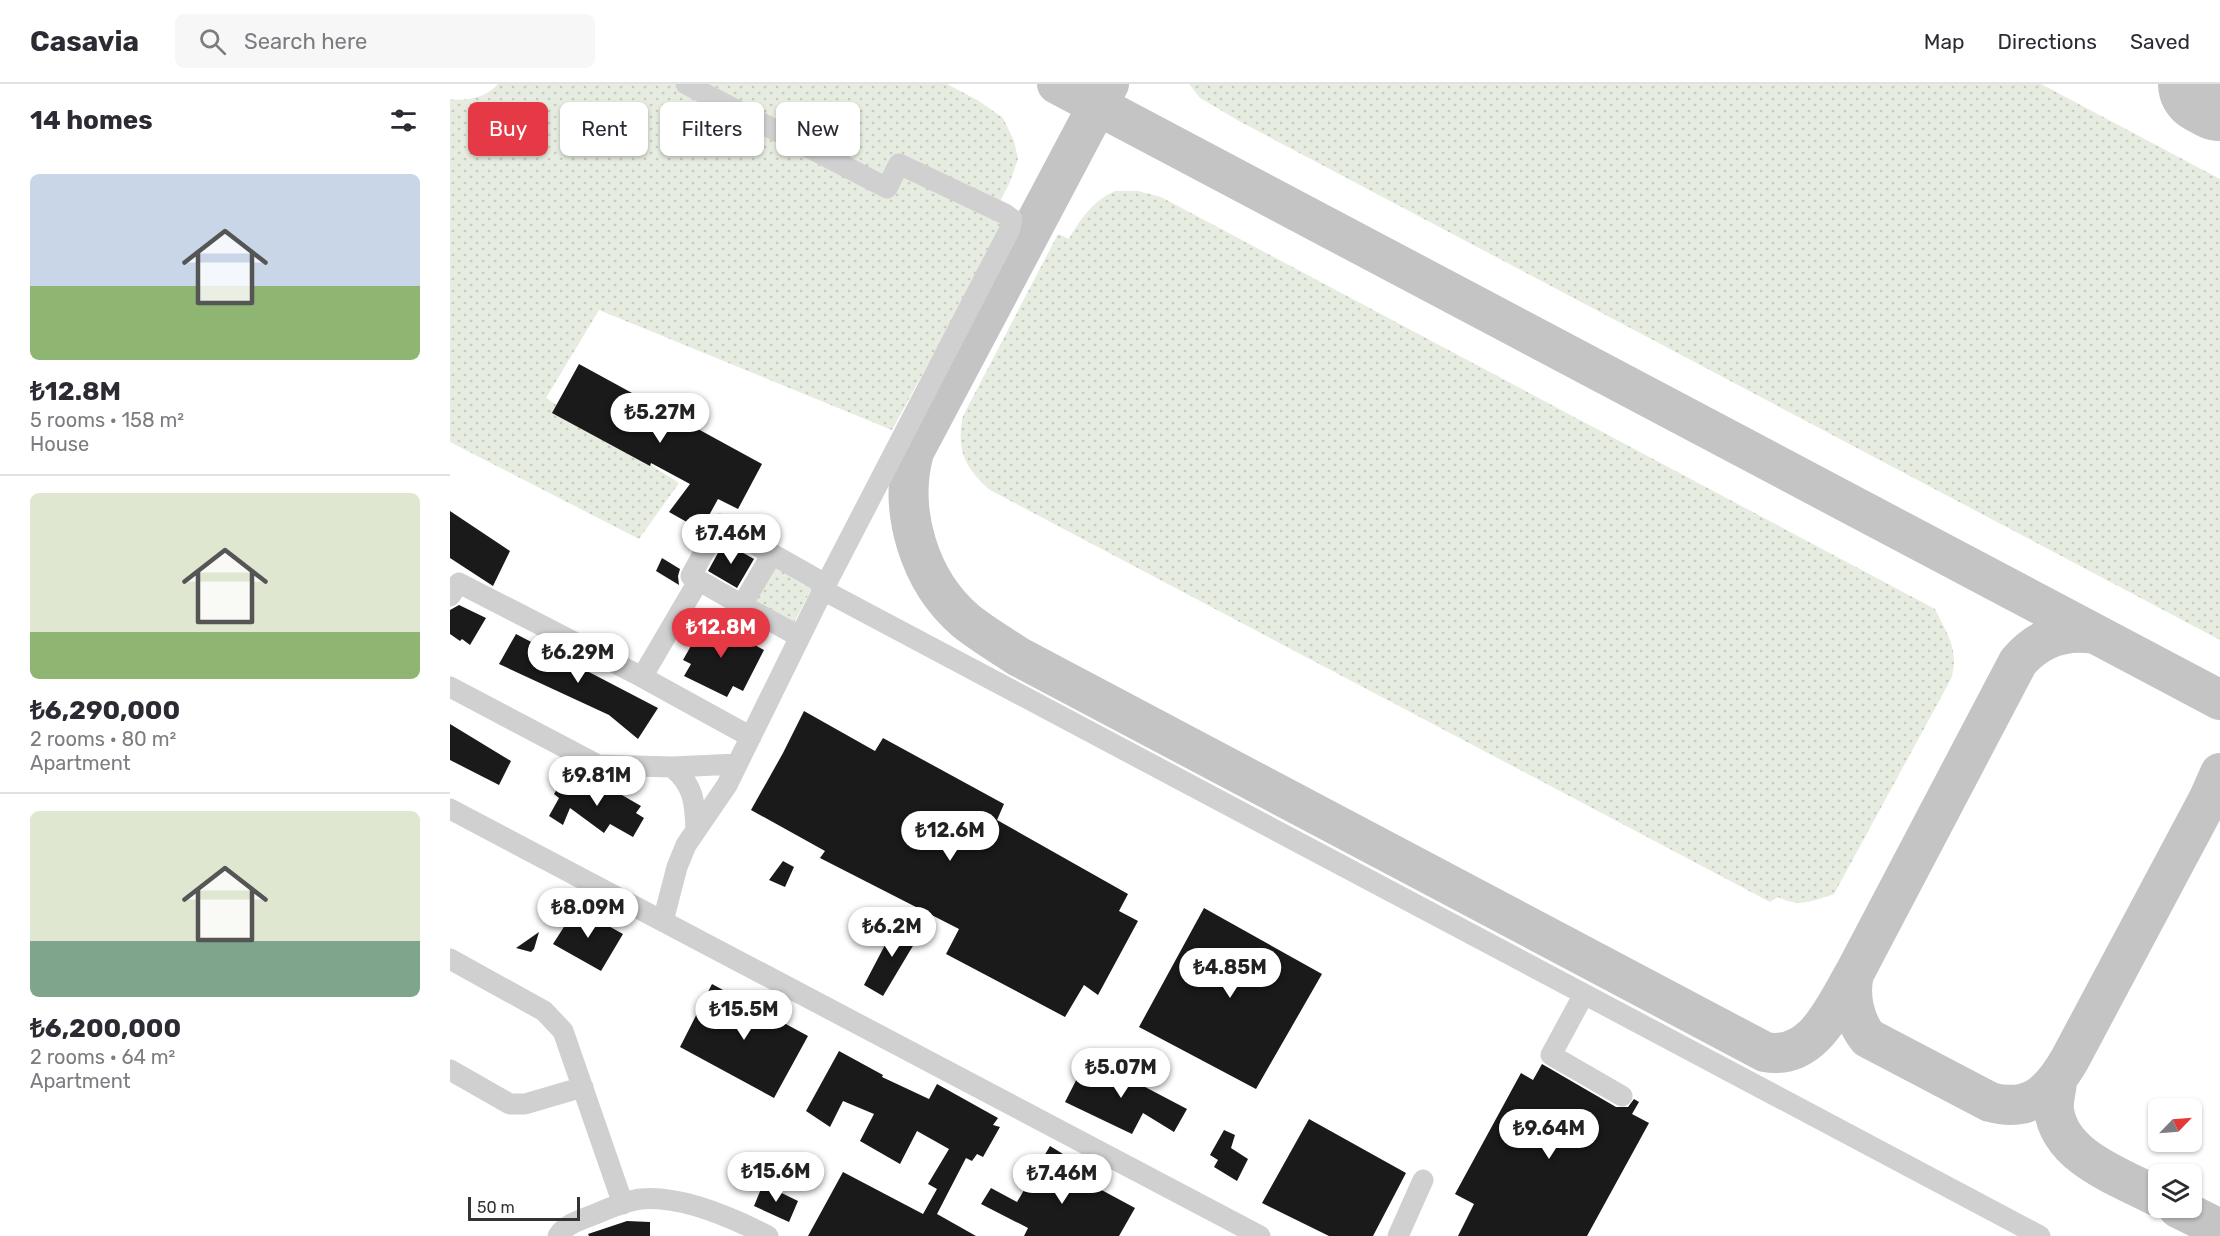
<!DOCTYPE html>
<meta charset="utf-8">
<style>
:root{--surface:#fff;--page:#f7f7f7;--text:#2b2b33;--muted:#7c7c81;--line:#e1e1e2;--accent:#e63946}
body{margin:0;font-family:Rubik,sans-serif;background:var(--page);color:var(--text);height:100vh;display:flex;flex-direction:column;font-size:22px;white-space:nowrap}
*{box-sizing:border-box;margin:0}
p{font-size:20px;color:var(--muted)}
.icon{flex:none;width:33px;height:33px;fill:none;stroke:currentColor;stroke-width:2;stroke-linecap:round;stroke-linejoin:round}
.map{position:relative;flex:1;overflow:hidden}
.sheet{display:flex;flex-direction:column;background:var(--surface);width:450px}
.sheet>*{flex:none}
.guide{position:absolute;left:18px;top:18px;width:570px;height:54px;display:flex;gap:12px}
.needle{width:39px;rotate:65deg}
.fabs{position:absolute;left:1698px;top:1014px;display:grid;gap:12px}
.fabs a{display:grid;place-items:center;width:54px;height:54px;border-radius:9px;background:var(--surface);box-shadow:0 2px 4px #0004;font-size:30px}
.scale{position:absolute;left:18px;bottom:15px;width:112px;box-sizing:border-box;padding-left:6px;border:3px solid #333;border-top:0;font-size:16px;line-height:21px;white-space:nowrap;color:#333;-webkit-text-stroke:4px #fff;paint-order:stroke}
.price{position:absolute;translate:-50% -51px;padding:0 14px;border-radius:21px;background:#fff;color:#222;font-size:20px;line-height:39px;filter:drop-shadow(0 2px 3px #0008)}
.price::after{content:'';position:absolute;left:50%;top:36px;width:18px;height:14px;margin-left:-9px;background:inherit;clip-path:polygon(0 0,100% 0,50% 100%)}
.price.selected{background:var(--accent);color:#fff}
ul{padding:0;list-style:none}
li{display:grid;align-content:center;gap:12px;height:318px;padding:0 30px}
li+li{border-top:2px solid var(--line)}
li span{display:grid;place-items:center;height:186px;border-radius:9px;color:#555}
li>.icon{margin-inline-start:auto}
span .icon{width:108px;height:108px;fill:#fffc;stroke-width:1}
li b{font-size:26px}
h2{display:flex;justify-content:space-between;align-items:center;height:72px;padding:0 30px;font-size:26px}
.chip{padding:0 21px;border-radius:9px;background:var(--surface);box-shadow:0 2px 4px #0004;font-size:21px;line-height:54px}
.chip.selected{background:var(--accent);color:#fff}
header{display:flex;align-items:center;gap:36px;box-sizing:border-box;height:84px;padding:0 30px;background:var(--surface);border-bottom:2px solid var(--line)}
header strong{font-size:28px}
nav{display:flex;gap:33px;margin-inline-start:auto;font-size:21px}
.search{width:420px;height:54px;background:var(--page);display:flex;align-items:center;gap:15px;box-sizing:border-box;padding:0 21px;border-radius:9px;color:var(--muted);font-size:22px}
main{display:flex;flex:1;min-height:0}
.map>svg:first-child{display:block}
</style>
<header>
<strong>Casavia</strong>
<div class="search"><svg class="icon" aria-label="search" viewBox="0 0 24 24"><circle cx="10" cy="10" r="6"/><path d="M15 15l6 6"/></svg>Search here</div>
<nav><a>Map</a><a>Directions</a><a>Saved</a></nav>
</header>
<main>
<section class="sheet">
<h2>14 homes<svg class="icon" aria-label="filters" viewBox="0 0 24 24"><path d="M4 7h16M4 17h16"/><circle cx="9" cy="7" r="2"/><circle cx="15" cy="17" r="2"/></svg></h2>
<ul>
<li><span style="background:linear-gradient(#c9d6e8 60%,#8fb573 0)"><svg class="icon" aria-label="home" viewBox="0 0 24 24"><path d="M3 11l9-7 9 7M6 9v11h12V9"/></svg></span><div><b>₺12.8M</b><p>5 rooms · 158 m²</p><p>House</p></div></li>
<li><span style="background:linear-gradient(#dfe7d0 75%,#8fb573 0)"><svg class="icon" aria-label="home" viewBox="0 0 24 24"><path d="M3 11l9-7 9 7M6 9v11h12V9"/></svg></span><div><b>₺6,290,000</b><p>2 rooms · 80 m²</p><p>Apartment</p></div></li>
<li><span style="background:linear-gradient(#dfe7d0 70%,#7fa58c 0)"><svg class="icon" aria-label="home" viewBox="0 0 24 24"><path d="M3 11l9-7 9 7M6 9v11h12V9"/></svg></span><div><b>₺6,200,000</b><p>2 rooms · 64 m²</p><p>Apartment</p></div></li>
</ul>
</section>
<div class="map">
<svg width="1770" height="1152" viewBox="0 0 1770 1152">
<defs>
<pattern id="grass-dots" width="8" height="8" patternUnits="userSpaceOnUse" patternTransform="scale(1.5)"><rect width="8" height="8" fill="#e6ecdf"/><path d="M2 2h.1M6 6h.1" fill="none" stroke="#c6cbc0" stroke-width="1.8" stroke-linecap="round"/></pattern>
</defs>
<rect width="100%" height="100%" fill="#fff"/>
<path fill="url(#grass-dots)" d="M 48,0 L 497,0 L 529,17 L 553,34 L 564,57 L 568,75 L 559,100 L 544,129 L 554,141 L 442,346 L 149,226 L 96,314 L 229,399 L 189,455 L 0,358 L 0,15 C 16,18 37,13 48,0 Z
M 739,0 L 1591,0 L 1770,95 L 1770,556 L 789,37 L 750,14 Z
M 665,107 L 688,107 L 711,113 L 1485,525 C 1497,550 1510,567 1501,595 L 1384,810 C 1361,817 1351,824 1328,813 L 1320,818 L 540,406 C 514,383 506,365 513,332 L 608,150 L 619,155 C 631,134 643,117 665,107 Z
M 333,481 L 365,498 L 343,541 L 311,525 L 306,515 L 322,485 Z"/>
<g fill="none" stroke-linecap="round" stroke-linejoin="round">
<path stroke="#c4c4c4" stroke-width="40" d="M 607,0 L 1770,616
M 659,0 L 464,368 C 448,427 469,497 516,537 C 532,550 551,561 569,573 L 1315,968 C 1363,977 1384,924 1404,890
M 1645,550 C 1614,545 1588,554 1568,578 L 1404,890 C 1399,911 1404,937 1418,954 L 1540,1018 C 1581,1029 1601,1008 1620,975 L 1758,716 L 1770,689
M 1607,998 C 1606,1008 1603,1017 1604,1026 C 1610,1074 1671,1093 1708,1113
M 1728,1124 L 1770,1145"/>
<path stroke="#c4c4c4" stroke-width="102" d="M 1759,0 L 1770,6"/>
</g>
<path fill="#1a1a1a" d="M 129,280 L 312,380 L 288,425 L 268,415 L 251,446 L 219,428 L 240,400 L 201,379 L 200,382 L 102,329 Z
M 0,427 L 60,467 L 43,502 L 0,474 Z
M 274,458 L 304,475 L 287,504 L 258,487 Z
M 212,474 L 230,485 L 228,492 L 229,501 L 206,487 Z
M 9,521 L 36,534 L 20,561 L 12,555 L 10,557 L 0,550 L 0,526 Z
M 256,535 L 314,566 L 293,607 L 283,602 L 277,613 L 234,592 L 241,580 L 233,576 Z
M 66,550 L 208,624 L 188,655 L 159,631 L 49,580 Z
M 354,627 L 425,667 L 433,654 L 554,720 L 547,736 L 678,810 L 669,827 L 688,837 L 648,911 L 634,901 L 615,933 L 496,870 L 509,845 L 370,774 L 375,767 L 301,726 L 333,669 Z
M 0,640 L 61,677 L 49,701 L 0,676 Z
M 116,691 L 150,712 L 158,703 L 191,722 L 186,729 L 194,734 L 183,753 L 160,740 L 154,749 L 120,724 L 113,741 L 99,732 L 109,714 L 104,710 Z
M 333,777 L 344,783 L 335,803 L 319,796 Z
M 126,824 L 173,850 L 151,887 L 103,860 Z
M 754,824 L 872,890 L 806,1005 L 689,943 Z
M 447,838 L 470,850 L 433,912 L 414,901 Z
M 89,848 L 84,865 L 81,868 L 66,864 Z
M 262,900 L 358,952 L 324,1014 L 230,963 Z
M 389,967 L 433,991 L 432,993 L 479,1015 L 487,1000 L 548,1034 L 543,1041 L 550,1043 L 533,1073 L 527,1070 L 522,1077 L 516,1074 L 487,1130 L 526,1152 L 358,1152 L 393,1088 L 473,1130 L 487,1105 L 478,1100 L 499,1065 L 467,1047 L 450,1080 L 410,1057 L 424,1030 L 393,1017 L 380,1043 L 356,1027 Z
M 638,973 L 737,1025 L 724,1048 L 693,1029 L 682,1050 L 615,1018 Z
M 1092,980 L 1166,1023 L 1178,1023 L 1184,1015 L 1189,1018 L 1182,1030 L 1199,1039 L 1137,1152 L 1008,1152 L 1024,1120 L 1005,1110 L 1071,989 L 1083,996 Z
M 859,1035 L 956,1089 L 923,1152 L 879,1152 L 812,1119 Z
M 774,1046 L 785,1051 L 781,1064 L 798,1075 L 787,1097 L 764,1083 L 768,1076 L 760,1071 Z
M 600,1062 L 613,1070 L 607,1082 L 685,1124 L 669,1152 L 574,1152 L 578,1144 L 531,1120 L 541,1104 L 567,1118 Z
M 313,1100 L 348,1117 L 339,1138 L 304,1122 Z
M 177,1137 L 200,1138 L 200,1152 L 139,1152 L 138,1150 Z"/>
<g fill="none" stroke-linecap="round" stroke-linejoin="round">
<path stroke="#d0d0d0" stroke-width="21" d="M 236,0 L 437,104 L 449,80 L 555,130 L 562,135 L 560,145 L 373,506
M 0,512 L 9,499 L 192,593 L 301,653
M 292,521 L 241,492 L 269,440 L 322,470
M 350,553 L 292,521 L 322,470 L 368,496 L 373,506
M 192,593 L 249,496
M 0,603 L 148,681 L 222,683 L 287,680
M 222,683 C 244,701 245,719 246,746
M 0,725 L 810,1152
M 213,837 L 227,783 L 236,761 L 277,701 L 373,506 L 1590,1152
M 0,875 L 94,927 L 113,947 L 173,1120
M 1134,910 L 1101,971 L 1172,1012
M 0,986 L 60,1020 L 75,1020 L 133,1003
M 108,1152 C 116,1140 130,1136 143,1131 C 158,1125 174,1117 191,1115 C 231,1111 283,1134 318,1152
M 948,1152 L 973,1096"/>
</g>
</svg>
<div class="fabs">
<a><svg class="needle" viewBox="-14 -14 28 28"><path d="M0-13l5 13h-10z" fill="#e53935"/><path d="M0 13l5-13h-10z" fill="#7c7c81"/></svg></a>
<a><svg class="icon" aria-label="layers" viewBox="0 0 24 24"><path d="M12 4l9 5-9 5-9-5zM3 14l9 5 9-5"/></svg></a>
</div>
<div class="scale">50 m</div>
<b class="price" style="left:210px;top:360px">₺5.27M</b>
<b class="price" style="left:281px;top:481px">₺7.46M</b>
<b class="price selected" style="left:271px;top:575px">₺12.8M</b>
<b class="price" style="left:128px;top:600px">₺6.29M</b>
<b class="price" style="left:147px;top:723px">₺9.81M</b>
<b class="price" style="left:500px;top:778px">₺12.6M</b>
<b class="price" style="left:138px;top:855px">₺8.09M</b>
<b class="price" style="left:442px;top:874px">₺6.2M</b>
<b class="price" style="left:780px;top:915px">₺4.85M</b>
<b class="price" style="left:294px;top:957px">₺15.5M</b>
<b class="price" style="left:671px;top:1015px">₺5.07M</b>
<b class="price" style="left:1099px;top:1076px">₺9.64M</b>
<b class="price" style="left:326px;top:1119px">₺15.6M</b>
<b class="price" style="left:612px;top:1121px">₺7.46M</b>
<div class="guide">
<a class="chip selected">Buy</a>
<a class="chip">Rent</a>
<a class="chip">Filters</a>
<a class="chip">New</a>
</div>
</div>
</main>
